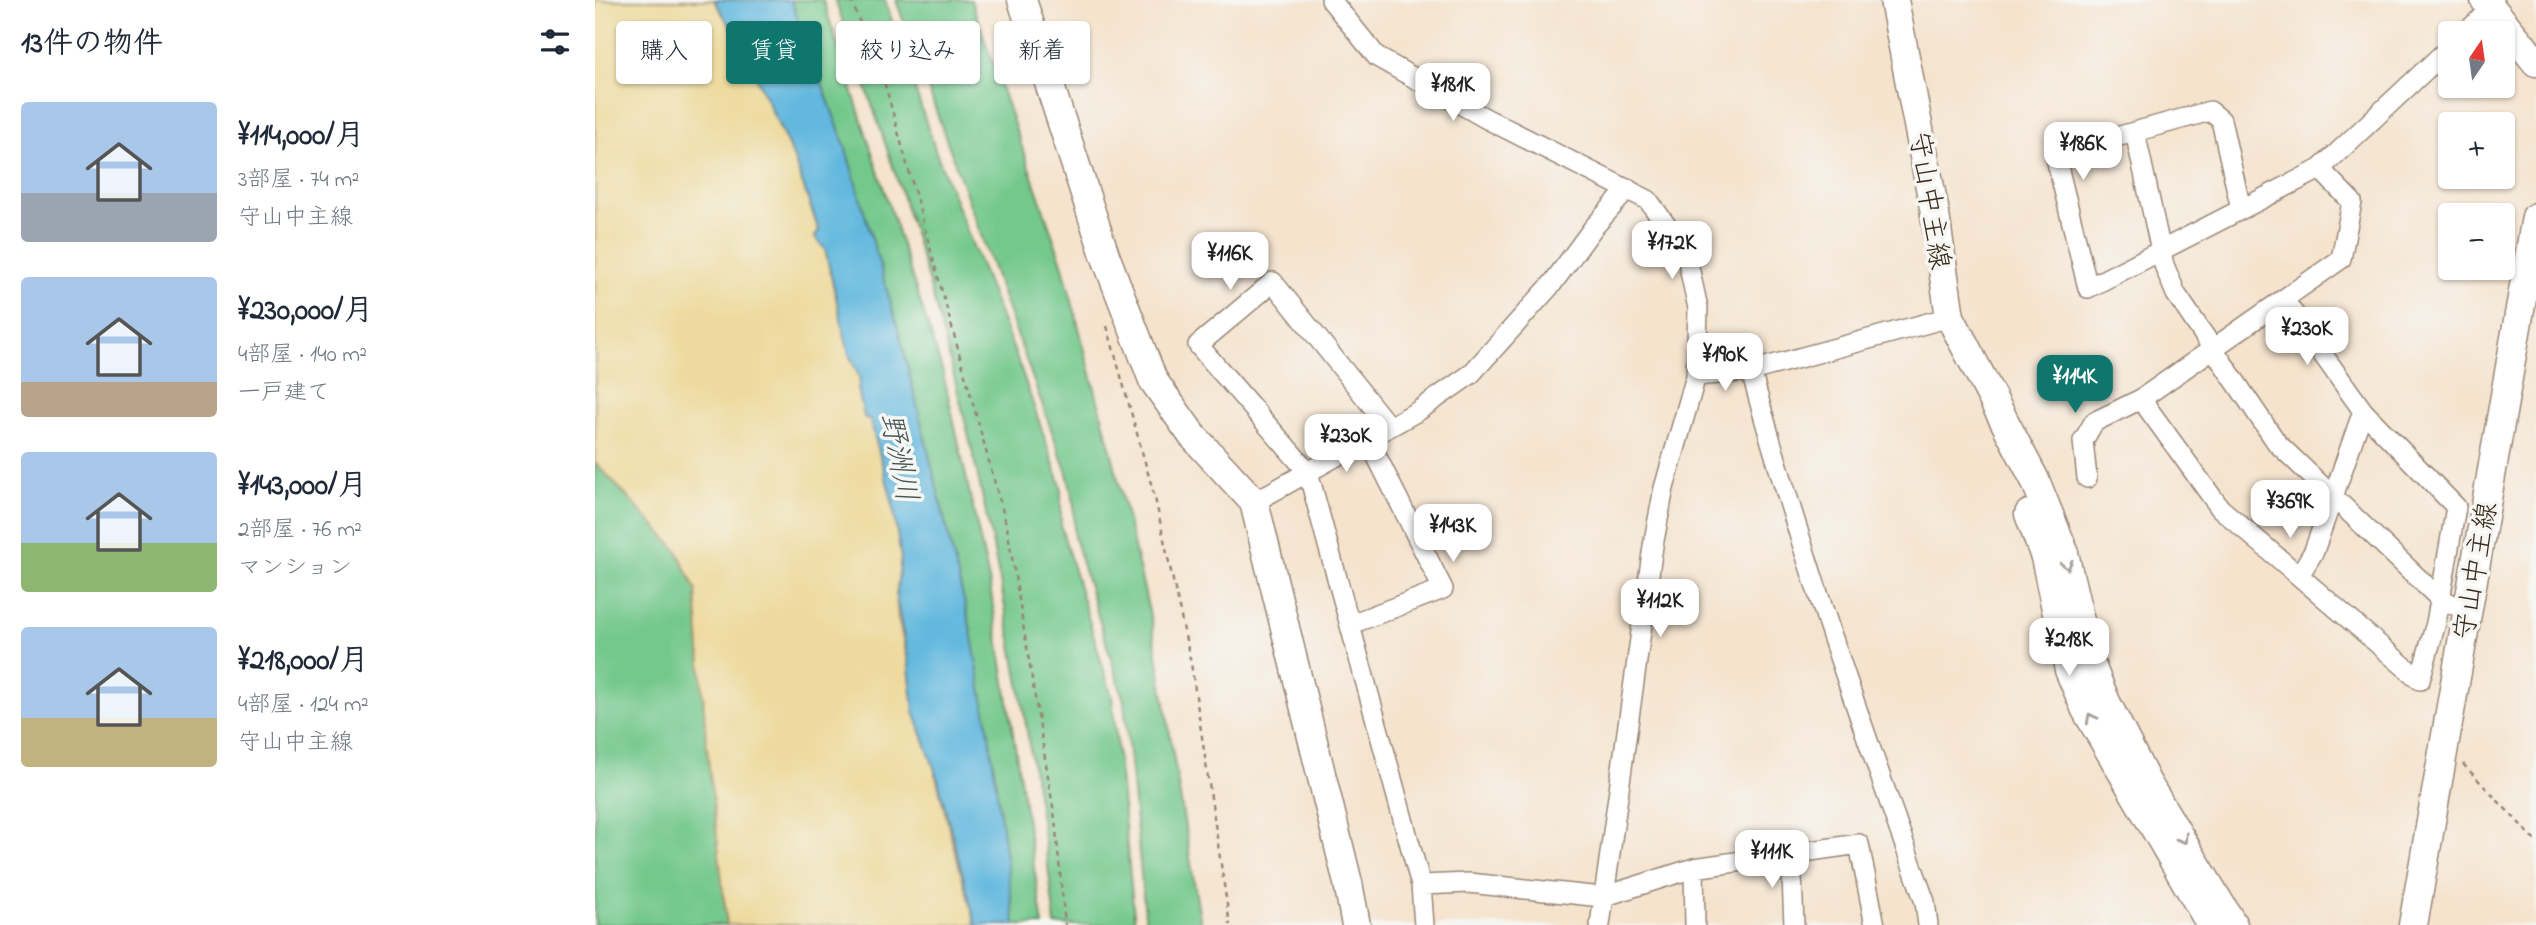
<!DOCTYPE html>
<html lang="ja">
<meta charset="utf-8">
<style>
:root{--surface:#fff;--page:#f6f6f7;--text:#1f2937;--muted:#747a83;--accent:#0f766e}
body{margin:0;font-family:"Indie Flower","Klee One",sans-serif;background:var(--page);color:var(--text);height:100vh;display:flex;flex-direction:column;font-size:26px;white-space:nowrap}
*{box-sizing:border-box;margin:0}
p{font-size:23px;color:var(--muted)}
.icon{flex:none;width:38px;height:38px;fill:none;stroke:currentColor;stroke-width:2;stroke-linecap:round;stroke-linejoin:round}
.map{position:relative;flex:1;overflow:hidden}
.sheet{display:flex;flex-direction:column;background:var(--surface);width:595px}
.sheet>*{flex:none}
.banner{position:absolute;left:21px;top:21px;width:665px;height:63px;display:flex;gap:14px}
.needle{width:46px;rotate:13deg}
.buttons{position:absolute;left:1843px;top:21px;display:grid;gap:14px}
.buttons a{display:grid;place-items:center;width:77px;height:77px;border-radius:7px;background:var(--surface);box-shadow:0 2px 5px #0004;font-size:35px}
.price{position:absolute;translate:-50% -60px;padding:0 16px;border-radius:14px;background:#fff;color:#222;font-size:23px;line-height:46px;filter:drop-shadow(0 2px 4px #0008)}
.price::after{content:'';position:absolute;left:50%;top:42px;width:21px;height:16px;margin-left:-10px;background:inherit;clip-path:polygon(0 0,100% 0,50% 100%)}
.price.current{background:var(--accent);color:#fff}
ul{padding:0;list-style:none}
li{display:flex;align-items:center;gap:21px;height:175px;padding:0 21px}
li span{display:grid;place-items:center;flex:none;width:196px;height:140px;border-radius:7px;color:#555}
li>.icon{margin-inline-start:auto}
span .icon{width:84px;height:84px;fill:#fffc;stroke-width:1}
li b{font-size:30px}
h2{display:flex;justify-content:space-between;align-items:center;height:84px;padding:0 21px;font-size:30px}
.pill{padding:0 24px;border-radius:7px;background:var(--surface);box-shadow:0 2px 5px #0004;font-size:24px;line-height:63px}
.pill.current{background:var(--accent);color:#fff}
main{display:flex;flex:1;min-height:0}
.map>svg:first-child{display:block}
</style>
<main>
<section class="sheet">
<h2>13件の物件<svg class="icon" aria-label="filters" viewBox="0 0 24 24"><path d="M4 7h16M4 17h16"/><circle cx="9" cy="7" r="2"/><circle cx="15" cy="17" r="2"/></svg></h2>
<ul>
<li><span style="background:linear-gradient(#a9c7e8 65%,#9aa5b1 0)"><svg class="icon" aria-label="home" viewBox="0 0 24 24"><path d="M3 11l9-7 9 7M6 9v11h12V9"/></svg></span><div><b>¥114,000/月</b><p>3部屋 · 74 m²</p><p>守山中主線</p></div></li>
<li><span style="background:linear-gradient(#a9c7e8 75%,#b9a48a 0)"><svg class="icon" aria-label="home" viewBox="0 0 24 24"><path d="M3 11l9-7 9 7M6 9v11h12V9"/></svg></span><div><b>¥230,000/月</b><p>4部屋 · 140 m²</p><p>一戸建て</p></div></li>
<li><span style="background:linear-gradient(#a9c7e8 65%,#8fb573 0)"><svg class="icon" aria-label="home" viewBox="0 0 24 24"><path d="M3 11l9-7 9 7M6 9v11h12V9"/></svg></span><div><b>¥143,000/月</b><p>2部屋 · 76 m²</p><p>マンション</p></div></li>
<li><span style="background:linear-gradient(#a9c7e8 65%,#c2b280 0)"><svg class="icon" aria-label="home" viewBox="0 0 24 24"><path d="M3 11l9-7 9 7M6 9v11h12V9"/></svg></span><div><b>¥218,000/月</b><p>4部屋 · 124 m²</p><p>守山中主線</p></div></li>
</ul>
</section>
<div class="map">
<svg width="1941" height="925" viewBox="0 0 1941 925">
<rect width="100%" height="100%" fill="#f6f6f2"/>
<filter id="ink" filterUnits="userSpaceOnUse"><feTurbulence type="fractalNoise" baseFrequency=".0143" numOctaves="2"/><feDisplacementMap in="SourceGraphic" scale="14" xChannelSelector="R" yChannelSelector="G"/><feConvolveMatrix kernelMatrix="1 2 1 2 8 2 1 2 1" color-interpolation-filters="sRGB"/></filter>
<filter id="wash" filterUnits="userSpaceOnUse"><feTurbulence type="fractalNoise" baseFrequency=".00686" numOctaves="4" result="noise"/><feDisplacementMap in="SourceGraphic" scale="28" xChannelSelector="R" yChannelSelector="G"/><feGaussianBlur stdDeviation="1.57" result="paint"/><feColorMatrix in="noise" values="0 0 0 0 0 0 0 0 0 0 0 0 0 0 0 0 0 1.4 0 .05"/><feComposite in="paint" operator="in"/></filter>
<g filter="url(#wash)">
<rect width="100%" height="100%" fill="#f5e3cd"/>
<path fill="#73c88c" stroke="#577955" stroke-width="2" d="M 196,0 L 228,0 L 348,373 L 394,580 L 448,925 L 420,925 L 375,626 L 341,484 L 304,332 L 250,146 Z
M 240,0 L 290,0 L 341,152 L 425,366 L 466,486 L 466,527 L 517,697 L 540,925 L 460,925 C 454,860 442,796 432,731 C 409,591 380,449 342,312 C 313,206 277,103 240,0 Z
M 301,0 L 376,0 L 467,263 L 519,462 L 557,624 L 606,925 L 551,925 L 529,701 L 479,537 L 479,502 L 472,473 Z
M 0,462 L 82,550 L 101,590 L 111,739 L 132,925 L 0,925 Z"/>
<path fill="#eeda9e" stroke="#94825e" stroke-width="2" d="M 0,0 L 119,0 L 144,40 L 198,156 L 230,249 L 254,354 L 266,379 L 297,500 L 306,558 L 301,597 L 303,619 L 356,837 L 381,925 L 132,925 L 111,739 L 101,590 L 82,550 L 0,462 Z"/>
<path fill="#62b8de" stroke="#4e717e" stroke-width="2" d="M 119,0 L 196,0 L 250,146 L 304,332 L 341,484 L 375,626 L 394,733 L 420,925 L 381,925 L 341,773 L 319,712 L 313,658 L 301,597 L 306,558 L 297,500 L 275,420 L 269,417 L 263,389 L 265,379 L 254,354 L 230,249 L 220,237 L 224,230 L 198,156 L 144,40 Z"/>
</g>
<g filter="url(#ink)">
<g fill="none" stroke-linecap="round" stroke-linejoin="round">
<defs>
<path id="street" d="M 736,0 L 782,57 L 890,118 L 1053,200 L 1091,253 L 1103,308 L 1101,376 L 1069,488 L 1058,546 L 1005,925
M 1870,33 L 1897,8
M 1540,132 L 1569,265 L 1581,294 L 1682,443 L 1844,598 L 1872,611
M 1646,209 L 1626,120 L 1615,111 L 1460,154 L 1493,288 L 1725,169 L 1855,47
M 1156,371 C 1205,551 1267,726 1330,902 L 1333,925
M 1101,376 L 1156,371 L 1355,317
M 1546,399 L 1625,508 L 1825,680 L 1841,623 L 1861,507 L 1768,411 L 1689,300
M 794,427 L 678,282 L 603,345 L 713,472 L 826,885 L 829,925
M 1492,478 L 1488,441 L 1499,422 L 1546,399 L 1746,259 L 1757,202 L 1725,169
M 659,502 L 823,411 L 876,374 L 957,284 L 998,228 L 1033,189
M 1705,574 L 1719,551 L 1768,411
M 756,624 L 848,589 L 773,439
M 1196,853 L 1199,925
M 1099,868 L 1100,925
M 826,885 L 874,883 L 1007,897 L 1099,868 L 1264,844 L 1280,925"/>
<path id="secondary" d="M 427,0 L 510,255 L 558,380 L 597,435 L 659,502 L 753,883 L 761,925
M 1299,0 L 1339,208 L 1355,317 L 1440,480 L 1468,549 L 1495,663 L 1511,702 L 1552,783 L 1638,925
M 1890,0 L 1941,62
M 1434,514 L 1450,557 L 1474,670 L 1491,710 L 1616,925
M 1818,925 L 1941,217"/>
</defs>
<use href="#street" stroke="#988676" stroke-width="22"/>
<use href="#secondary" stroke="#988676" stroke-width="31"/>
<path stroke="#988676" stroke-width="2.5" stroke-dasharray="5 5" stroke-linecap="butt" d="M 256,0 L 291,88 L 412,527 L 460,819 L 470,925
M 512,326 L 560,498 L 596,663 L 635,925
M 1868,764 L 1941,841"/>
<use href="#street" stroke="#fff" stroke-width="19"/>
<use href="#secondary" stroke="#fff" stroke-width="28"/>
</g>
<defs><path id="oneway-chevron" d="M-2-3.5L2.5 0L-2 3.5" fill="none" stroke-width="1.6" stroke-linecap="round" stroke-linejoin="round" transform="scale(1.75)"/></defs>
<g stroke="#a79f9a">
<use href="#oneway-chevron" transform="translate(1472 565) rotate(77)"/>
<use href="#oneway-chevron" transform="translate(1496 718) rotate(-118)"/>
<use href="#oneway-chevron" transform="translate(1588 839) rotate(59)"/>
</g>
</g>
<g text-anchor="middle" stroke-width="7" stroke-linejoin="round" paint-order="stroke">
<g font-size="28" fill="#3b2a1e" stroke="#f6f6f2">
<text transform="translate(1336 200) rotate(81)" y="10">守山中主線</text>
<text transform="translate(1879 571) rotate(-80)" y="10">守山中主線</text>
</g>
<g font-size="30" font-style="italic" fill="#475558" stroke="#f6f6f2">
<text transform="translate(305 457) rotate(79)" y="10">野洲川</text>
</g>
</g>
</svg>
<div class="buttons">
<a><svg class="needle" viewBox="-14 -14 28 28"><path d="M0-13l5 13h-10z" fill="#e53935"/><path d="M0 13l5-13h-10z" fill="#747a83"/></svg></a>
<a>+</a>
<a>−</a>
</div>
<b class="price" style="left:858px;top:123px">¥181K</b>
<b class="price" style="left:1488px;top:182px">¥186K</b>
<b class="price" style="left:1077px;top:281px">¥172K</b>
<b class="price" style="left:635px;top:292px">¥116K</b>
<b class="price" style="left:1712px;top:367px">¥230K</b>
<b class="price" style="left:1130px;top:393px">¥190K</b>
<b class="price current" style="left:1480px;top:415px">¥114K</b>
<b class="price" style="left:751px;top:474px">¥230K</b>
<b class="price" style="left:1695px;top:540px">¥369K</b>
<b class="price" style="left:858px;top:564px">¥143K</b>
<b class="price" style="left:1065px;top:639px">¥112K</b>
<b class="price" style="left:1474px;top:678px">¥218K</b>
<b class="price" style="left:1177px;top:890px">¥111K</b>
<div class="banner">
<a class="pill">購入</a>
<a class="pill current">賃貸</a>
<a class="pill">絞り込み</a>
<a class="pill">新着</a>
</div>
</div>
</main>
